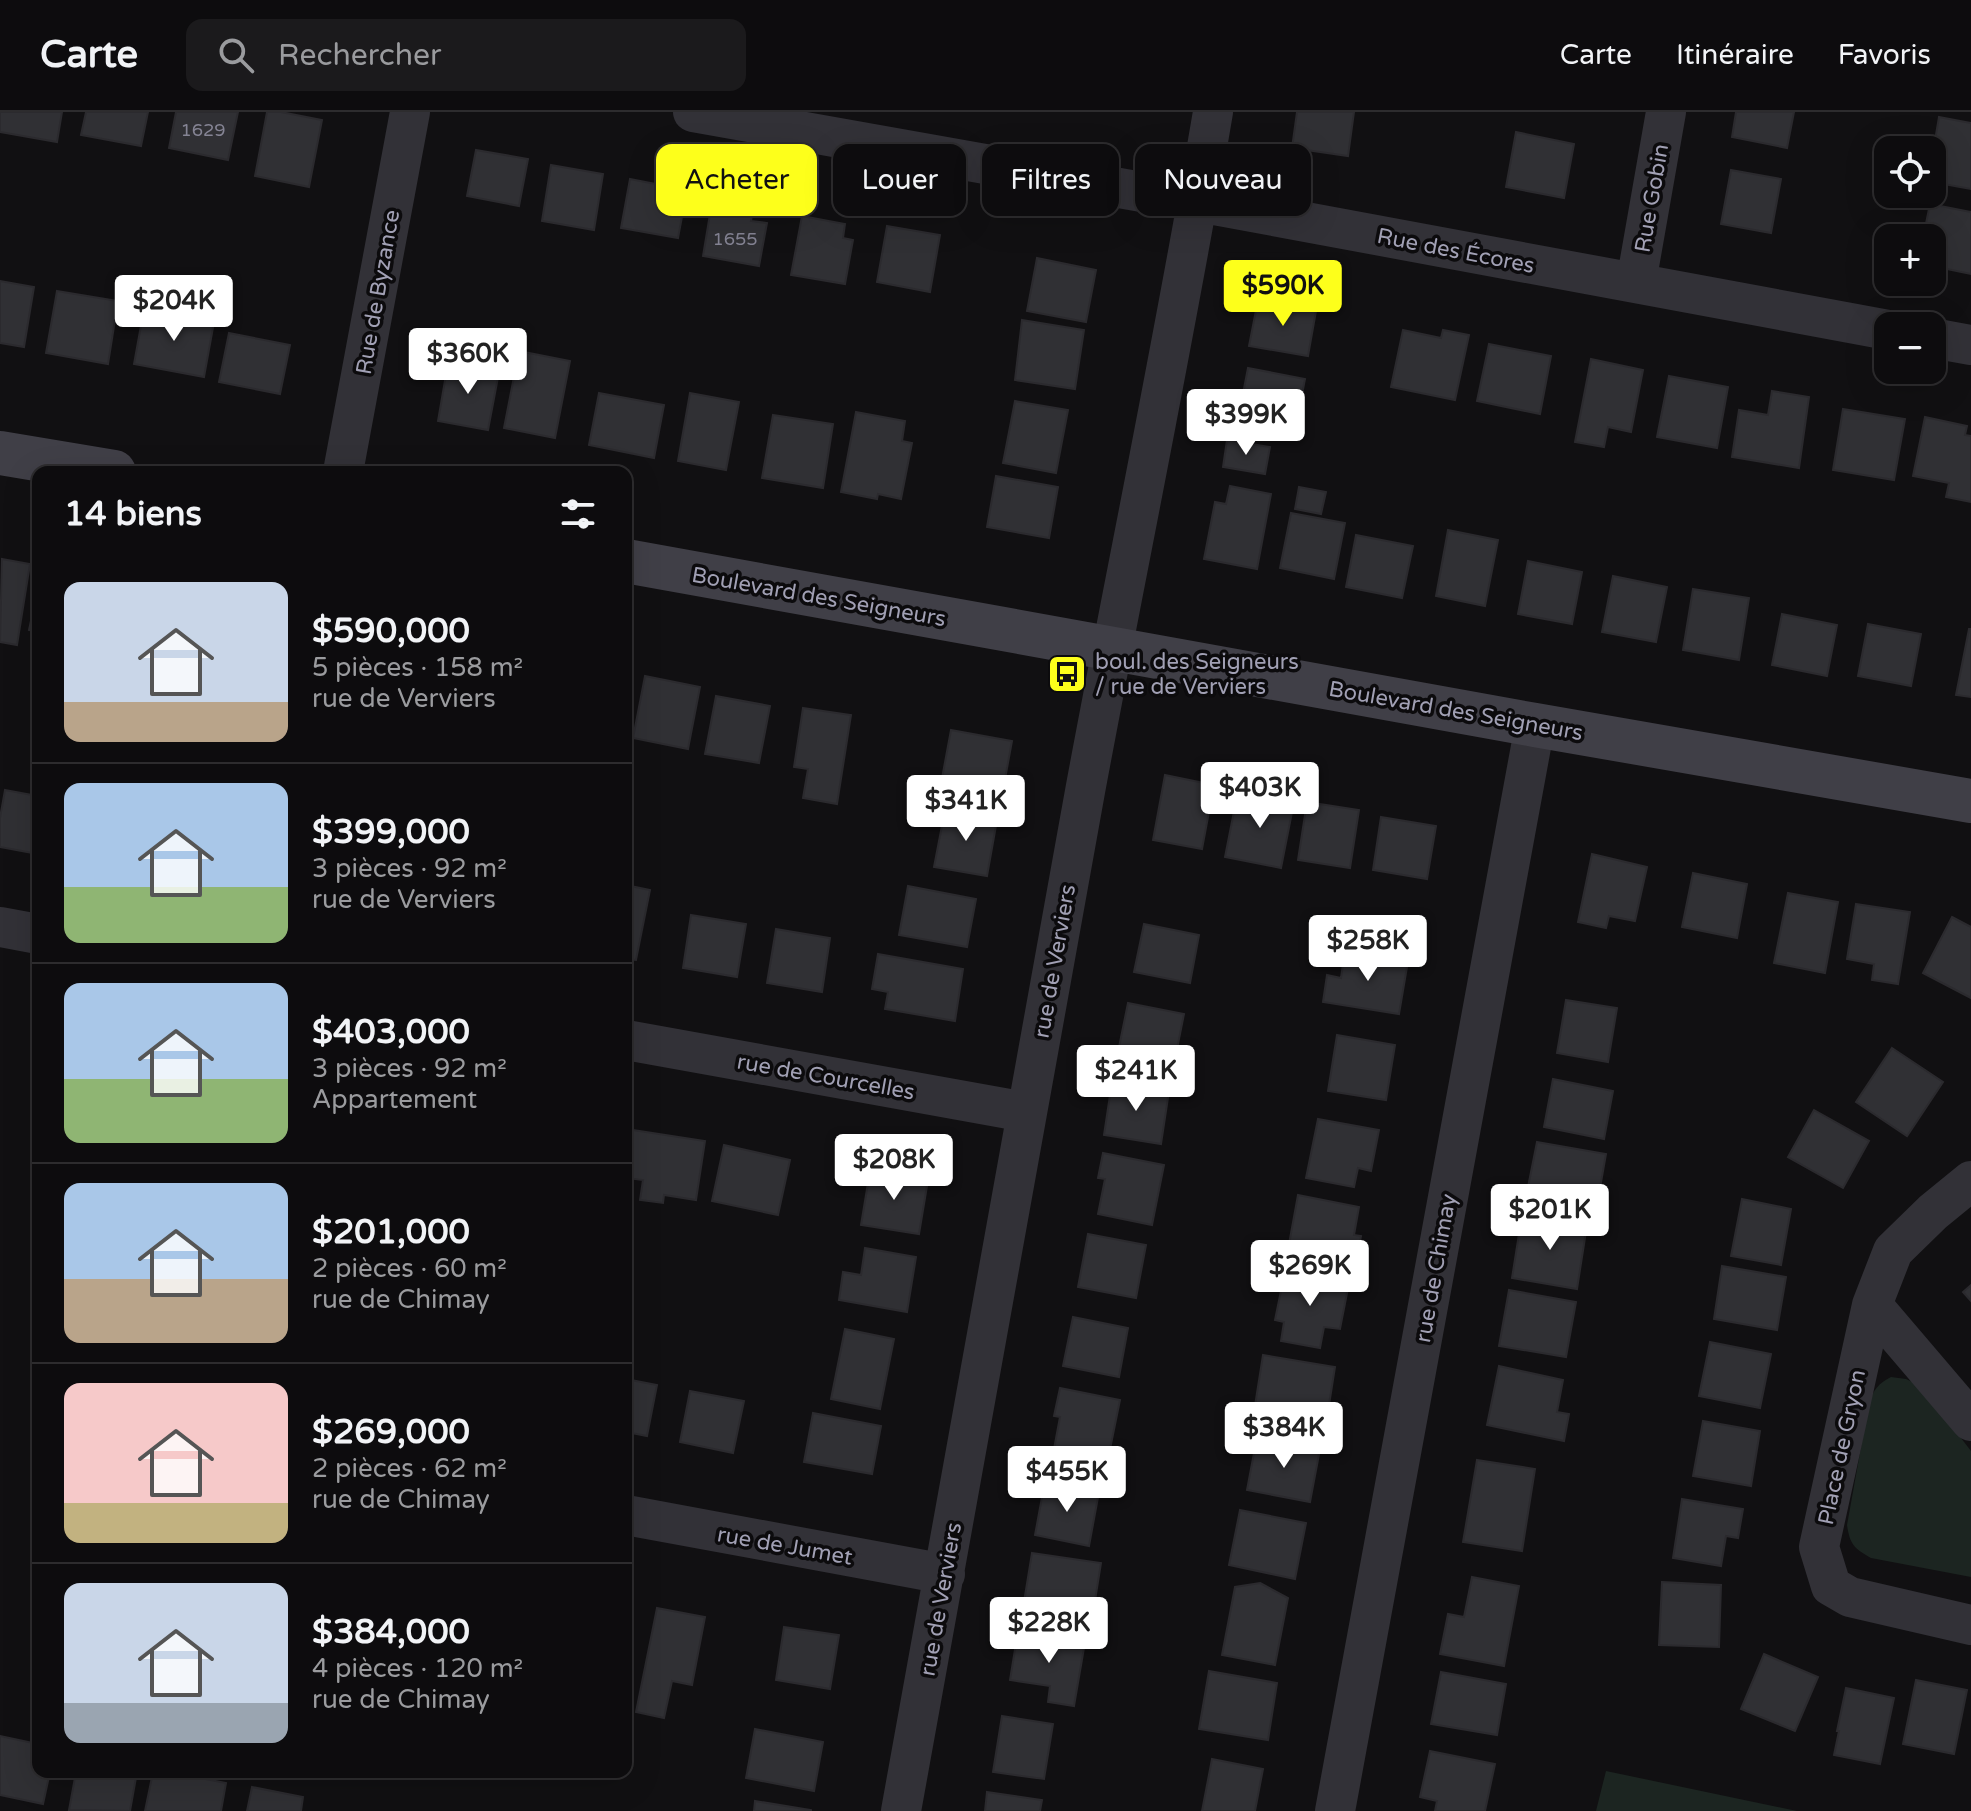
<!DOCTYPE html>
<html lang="fr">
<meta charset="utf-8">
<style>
:root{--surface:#0d0c0e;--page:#1b1a1c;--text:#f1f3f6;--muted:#9a9b9e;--line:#2d2c2e;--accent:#fdff1b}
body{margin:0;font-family:"Varela Round",sans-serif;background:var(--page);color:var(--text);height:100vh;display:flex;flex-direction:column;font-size:30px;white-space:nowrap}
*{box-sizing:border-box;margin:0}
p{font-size:26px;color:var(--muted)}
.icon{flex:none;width:44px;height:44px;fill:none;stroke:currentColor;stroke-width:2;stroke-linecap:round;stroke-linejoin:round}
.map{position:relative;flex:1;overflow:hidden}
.side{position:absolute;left:32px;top:354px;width:600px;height:1312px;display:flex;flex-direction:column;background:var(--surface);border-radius:16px;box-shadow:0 8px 32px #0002,0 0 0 2px var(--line)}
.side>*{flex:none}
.guide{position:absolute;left:656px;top:32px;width:760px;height:72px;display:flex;gap:16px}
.buttons{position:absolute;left:1874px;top:24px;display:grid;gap:16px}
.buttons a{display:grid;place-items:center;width:72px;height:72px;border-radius:16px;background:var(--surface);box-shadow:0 8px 32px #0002,0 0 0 2px var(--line);font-size:40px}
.price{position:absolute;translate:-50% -68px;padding:0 18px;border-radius:8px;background:#fff;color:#222;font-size:26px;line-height:52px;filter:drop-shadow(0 2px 4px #0008)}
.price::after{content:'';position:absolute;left:50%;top:48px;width:24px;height:18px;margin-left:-12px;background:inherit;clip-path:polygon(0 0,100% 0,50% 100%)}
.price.current{background:var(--accent);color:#111}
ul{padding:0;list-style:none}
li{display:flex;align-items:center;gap:24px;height:200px;padding:0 32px}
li+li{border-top:2px solid var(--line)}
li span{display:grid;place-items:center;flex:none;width:224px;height:160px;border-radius:16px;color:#555}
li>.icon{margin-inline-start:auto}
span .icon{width:96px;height:96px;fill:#fffc;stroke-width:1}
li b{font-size:34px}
h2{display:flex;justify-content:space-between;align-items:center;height:96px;padding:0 32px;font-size:34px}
.pill{padding:0 28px;border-radius:16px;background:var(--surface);box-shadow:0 8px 32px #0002,0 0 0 2px var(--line);font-size:28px;line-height:72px}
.pill.current{background:var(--accent);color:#111}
header{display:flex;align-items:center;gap:48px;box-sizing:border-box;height:112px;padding:0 40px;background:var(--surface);border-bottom:2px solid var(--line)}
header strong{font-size:38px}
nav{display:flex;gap:44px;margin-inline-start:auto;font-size:28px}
.search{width:560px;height:72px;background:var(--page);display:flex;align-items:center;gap:20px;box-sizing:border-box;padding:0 28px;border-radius:16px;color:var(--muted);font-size:30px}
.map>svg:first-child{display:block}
</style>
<header>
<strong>Carte</strong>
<div class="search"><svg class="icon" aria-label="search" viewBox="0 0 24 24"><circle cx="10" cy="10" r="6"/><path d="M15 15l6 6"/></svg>Rechercher</div>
<nav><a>Carte</a><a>Itinéraire</a><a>Favoris</a></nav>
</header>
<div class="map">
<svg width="1971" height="1699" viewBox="0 0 1971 1699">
<rect width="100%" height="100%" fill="#111012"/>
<path fill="#1c2521" d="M 1891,1265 L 1906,1267 L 1921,1274 L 1971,1339 L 1971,1465 L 1871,1446 C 1854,1436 1850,1433 1847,1413 L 1869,1291 C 1874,1277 1878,1272 1891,1265 Z
M 1606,1659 L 1797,1699 L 1596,1699 Z"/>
<path fill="#303034" stroke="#2b2a2e" stroke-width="2" d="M 0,0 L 62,0 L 57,30 L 0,20 Z
M 86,0 L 148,0 L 141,34 L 81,23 Z
M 176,0 L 238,0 L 228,48 L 169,36 Z
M 267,0 L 281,0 L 322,8 L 309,75 L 255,64 Z
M 1297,0 L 1354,0 L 1348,44 L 1292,36 Z
M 1736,0 L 1794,0 L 1787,36 L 1732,25 Z
M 1939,5 L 1971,11 L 1971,77 L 1932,70 L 1932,46 Z
M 1516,20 L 1574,32 L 1564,86 L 1506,75 Z
M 476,38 L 528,47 L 519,94 L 467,84 Z
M 551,53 L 603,62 L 594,118 L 542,109 Z
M 1731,58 L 1781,67 L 1771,121 L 1721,112 Z
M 630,67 L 687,78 L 678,126 L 621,116 Z
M 713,84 L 754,91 L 751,109 L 767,111 L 759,154 L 703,144 Z
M 1930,92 L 1971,100 L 1971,162 L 1932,154 L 1932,126 L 1923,126 Z
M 802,104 L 845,112 L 843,126 L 853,128 L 845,172 L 791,163 Z
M 887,114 L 940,123 L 930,180 L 877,170 Z
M 1037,146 L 1096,158 L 1086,210 L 1027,199 Z
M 0,169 L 34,175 L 24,235 L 0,231 Z
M 57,179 L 118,189 L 108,252 L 46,241 Z
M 1258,188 L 1316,199 L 1308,244 L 1249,234 Z
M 144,197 L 214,210 L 204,265 L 134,252 Z
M 1022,208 L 1084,218 L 1075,277 L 1015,268 Z
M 1403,218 L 1441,226 L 1443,218 L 1469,223 L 1455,288 L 1391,275 Z
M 229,221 L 290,233 L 280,282 L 219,270 Z
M 1489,232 L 1551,244 L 1540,302 L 1477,289 Z
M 519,239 L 570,249 L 555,326 L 504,316 Z
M 1591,247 L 1643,258 L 1631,320 L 1608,315 L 1604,335 L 1575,330 Z
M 448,251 L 499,260 L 488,318 L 438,309 Z
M 1248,256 L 1305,267 L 1296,313 L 1239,302 Z
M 1669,264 L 1728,275 L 1717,336 L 1657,325 Z
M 1772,279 L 1809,285 L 1799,356 L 1732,345 L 1739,298 L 1768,303 Z
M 599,281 L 664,293 L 654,346 L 589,333 Z
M 690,281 L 739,290 L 726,358 L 678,349 Z
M 1015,289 L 1068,298 L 1056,361 L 1003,351 Z
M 1843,297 L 1905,307 L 1894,368 L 1833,358 Z
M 856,300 L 905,309 L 902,329 L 912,331 L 901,387 L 878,382 L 877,387 L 841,380 Z
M 773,303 L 833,312 L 823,376 L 762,366 Z
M 1925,305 L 1967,314 L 1965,323 L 1971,324 L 1971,390 L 1946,385 L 1949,371 L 1913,364 Z
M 1227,328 L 1270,335 L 1265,362 L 1223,355 Z
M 996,364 L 1058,375 L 1049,426 L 987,415 Z
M 1230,374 L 1271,382 L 1257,457 L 1204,447 L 1215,390 L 1226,392 Z
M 1299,375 L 1326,380 L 1321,402 L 1295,397 Z
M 1291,401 L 1345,411 L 1334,467 L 1280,456 Z
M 1448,418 L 1498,428 L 1485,494 L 1436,484 Z
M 1356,423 L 1413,434 L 1402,486 L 1346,475 Z
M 2,447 L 30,452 L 17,533 L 0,530 Z
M 1528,449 L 1582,460 L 1572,512 L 1518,502 Z
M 1613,464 L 1667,475 L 1656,530 L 1602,520 Z
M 38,475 L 38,520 L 29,518 Z
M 1693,477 L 1749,486 L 1739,548 L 1683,538 Z
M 1782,502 L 1837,513 L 1827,564 L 1772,553 Z
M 1868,512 L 1921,522 L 1911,574 L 1858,564 Z
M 1969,517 L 1971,517 L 1971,585 L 1956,583 Z
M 645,564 L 700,575 L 688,637 L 633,626 Z
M 716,584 L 770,594 L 759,651 L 705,642 Z
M 803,596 L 851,603 L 837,692 L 803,686 L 808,657 L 794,655 Z
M 951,618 L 1012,629 L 1001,689 L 940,677 Z
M 1165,663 L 1214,673 L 1202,737 L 1153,728 Z
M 5,678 L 38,684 L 38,742 L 0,735 L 0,706 Z
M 1238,679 L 1294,690 L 1281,756 L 1225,745 Z
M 1307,690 L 1359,698 L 1350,756 L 1298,748 Z
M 945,698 L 997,708 L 987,764 L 934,755 Z
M 1381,705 L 1436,714 L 1427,767 L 1373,758 Z
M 1592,742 L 1647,755 L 1635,809 L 1609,804 L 1606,816 L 1578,810 Z
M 1693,761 L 1747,772 L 1737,826 L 1682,815 Z
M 626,773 L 650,778 L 636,848 L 626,847 Z
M 908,774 L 976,787 L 967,835 L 899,823 Z
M 1788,781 L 1838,790 L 1825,861 L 1774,851 Z
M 1856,792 L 1910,800 L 1898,872 L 1872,868 L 1874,852 L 1847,847 Z
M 691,803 L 746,812 L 737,865 L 683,856 Z
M 1952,805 L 1971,815 L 1971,886 L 1923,861 Z
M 1144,812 L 1199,823 L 1190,871 L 1134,860 Z
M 776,817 L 830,826 L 822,880 L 767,871 Z
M 1345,838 L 1408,849 L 1399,902 L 1323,890 L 1327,863 L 1341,866 Z
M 878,842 L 963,857 L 955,909 L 885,897 L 888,880 L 872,877 Z
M 1566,888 L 1617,896 L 1608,950 L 1557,941 Z
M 1128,891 L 1184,902 L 1174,952 L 1118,940 Z
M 1337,923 L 1395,933 L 1386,988 L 1328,979 Z
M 1892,936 L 1943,970 L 1907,1024 L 1856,990 Z
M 1553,967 L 1613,979 L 1604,1027 L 1544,1015 Z
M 1112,970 L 1169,979 L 1161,1032 L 1104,1023 Z
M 1814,998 L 1869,1029 L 1843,1076 L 1788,1045 Z
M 1318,1007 L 1379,1018 L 1371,1059 L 1358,1056 L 1354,1075 L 1306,1066 Z
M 633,1018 L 705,1029 L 696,1088 L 664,1083 L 663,1091 L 640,1088 L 643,1068 L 626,1066 Z
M 1537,1030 L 1606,1042 L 1597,1093 L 1527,1080 Z
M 724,1033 L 790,1048 L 778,1103 L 712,1089 Z
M 1103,1041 L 1164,1053 L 1152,1113 L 1098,1102 L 1105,1067 L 1098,1066 Z
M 870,1059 L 928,1068 L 919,1122 L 861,1113 Z
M 1298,1083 L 1359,1095 L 1354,1123 L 1361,1124 L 1355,1156 L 1287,1143 Z
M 1742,1087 L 1791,1097 L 1781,1153 L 1731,1144 Z
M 1522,1103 L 1587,1113 L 1577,1177 L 1512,1166 Z
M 1088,1122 L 1146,1133 L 1136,1186 L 1078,1175 Z
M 865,1136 L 916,1145 L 907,1200 L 839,1188 L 843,1160 L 861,1163 Z
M 1722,1154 L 1786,1165 L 1777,1218 L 1714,1207 Z
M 1285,1159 L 1349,1171 L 1340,1217 L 1324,1215 L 1320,1236 L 1281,1229 L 1284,1210 L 1275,1208 Z
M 1971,1173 L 1971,1189 L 1963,1180 Z
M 1509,1178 L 1576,1190 L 1566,1245 L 1499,1234 Z
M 1073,1205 L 1128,1216 L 1119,1265 L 1063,1254 Z
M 845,1217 L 894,1227 L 880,1297 L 831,1287 Z
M 1710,1230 L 1771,1242 L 1760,1296 L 1699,1284 Z
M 1263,1243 L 1335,1255 L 1326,1312 L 1254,1300 Z
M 1499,1254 L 1563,1268 L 1557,1300 L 1569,1302 L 1564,1329 L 1487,1313 Z
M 626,1267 L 657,1273 L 647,1324 L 626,1320 Z
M 1060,1276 L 1120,1288 L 1108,1347 L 1054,1337 L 1060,1305 L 1054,1304 Z
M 690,1279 L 744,1289 L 733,1341 L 680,1330 Z
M 813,1301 L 881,1314 L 872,1362 L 804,1350 Z
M 1703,1309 L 1760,1319 L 1751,1374 L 1693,1364 Z
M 1257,1325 L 1320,1337 L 1310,1390 L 1247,1378 Z
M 1477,1348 L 1535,1357 L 1522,1439 L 1463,1430 Z
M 1045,1369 L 1099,1380 L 1089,1434 L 1035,1423 Z
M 1682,1387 L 1743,1397 L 1738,1426 L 1726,1424 L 1721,1454 L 1673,1446 Z
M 1240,1398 L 1306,1411 L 1295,1467 L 1229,1453 Z
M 1032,1441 L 1101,1451 L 1093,1501 L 1024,1490 Z
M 1472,1465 L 1519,1474 L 1504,1554 L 1440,1542 L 1448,1502 L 1464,1505 Z
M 1662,1470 L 1721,1473 L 1719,1535 L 1659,1533 Z
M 1260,1471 L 1288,1486 L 1275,1553 L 1222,1543 L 1235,1475 Z
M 657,1496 L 705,1505 L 692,1573 L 672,1569 L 664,1606 L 636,1600 Z
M 784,1515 L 839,1523 L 830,1577 L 776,1568 Z
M 1018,1519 L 1085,1530 L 1074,1594 L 1048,1590 L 1050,1574 L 1010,1568 Z
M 1764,1542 L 1818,1565 L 1795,1619 L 1741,1597 Z
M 1209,1559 L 1277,1571 L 1268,1628 L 1199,1617 Z
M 1441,1560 L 1506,1572 L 1497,1623 L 1431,1612 Z
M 1916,1568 L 1967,1578 L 1954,1642 L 1903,1632 Z
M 1846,1576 L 1894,1586 L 1880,1652 L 1834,1643 L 1839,1619 L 1837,1619 Z
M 1002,1604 L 1053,1612 L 1044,1667 L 993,1660 Z
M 755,1617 L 823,1630 L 814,1679 L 746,1666 Z
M 0,1624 L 38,1632 L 38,1660 L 50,1660 L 43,1692 L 0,1683 Z
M 1430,1639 L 1495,1652 L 1485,1699 L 1435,1699 L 1437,1689 L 1420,1685 Z
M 1212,1647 L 1263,1657 L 1255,1699 L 1202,1699 Z
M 76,1660 L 137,1660 L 130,1699 L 69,1698 Z
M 153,1660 L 170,1660 L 226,1671 L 221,1699 L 145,1699 Z
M 252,1675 L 303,1685 L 301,1699 L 247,1699 Z
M 987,1680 L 1042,1688 L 1040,1699 L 985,1699 Z
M 755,1689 L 811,1698 L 811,1699 L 754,1699 Z"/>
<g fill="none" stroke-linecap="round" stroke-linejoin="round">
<path stroke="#323137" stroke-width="40" d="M 693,0 L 1198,90 L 1888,218
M 1636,171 L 1666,0
M 1932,226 L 1971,233
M 343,360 L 410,0
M 0,815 L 38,822
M 626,928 L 1026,1000
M 1971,1069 L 1933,1100 L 1893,1139 L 1872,1193 L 1819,1435 L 1831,1474 L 1850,1485 L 1971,1513
M 1872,1193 L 1971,1309
M 626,1403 L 945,1462
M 901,1699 C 964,1358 1023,1015 1086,674 C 1128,449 1175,225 1213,0
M 1335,1699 L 1535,613"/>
<path stroke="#403f47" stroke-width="44" d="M 0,341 L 114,360
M 626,449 L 1535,613 L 1971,689"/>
</g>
<defs>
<symbol id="bus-square" viewBox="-11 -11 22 22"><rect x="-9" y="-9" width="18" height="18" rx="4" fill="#fdff1b" stroke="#0c0b0d"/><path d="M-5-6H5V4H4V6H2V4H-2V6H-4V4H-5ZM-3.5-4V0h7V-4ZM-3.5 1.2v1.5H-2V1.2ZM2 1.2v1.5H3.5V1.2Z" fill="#111"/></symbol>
</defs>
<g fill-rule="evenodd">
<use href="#bus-square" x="1045" y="540" width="44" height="44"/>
</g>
<g text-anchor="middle" stroke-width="7" stroke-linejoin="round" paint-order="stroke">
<g font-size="18" fill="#858494">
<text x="203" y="24">1629</text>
<text x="735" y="133">1655</text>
</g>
<g font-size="22" fill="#a1a0b4" stroke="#0c0b0d">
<text transform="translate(1651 86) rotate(-80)" y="8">Rue Gobin</text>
<text transform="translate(1456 138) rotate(11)" y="8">Rue des Écores</text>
<text transform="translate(377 180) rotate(-80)" y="8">Rue de Byzance</text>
<text transform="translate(819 484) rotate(10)" y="8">Boulevard des Seigneurs</text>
<text transform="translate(1456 598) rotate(10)" y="8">Boulevard des Seigneurs</text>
<text transform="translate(1054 849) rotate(-80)" y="8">rue de Verviers</text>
<text transform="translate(826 964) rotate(10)" y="8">rue de Courcelles</text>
<text transform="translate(1435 1156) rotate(-80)" y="8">rue de Chimay</text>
<text transform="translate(1841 1335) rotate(-78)" y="8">Place de Gryon</text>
<text transform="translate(785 1433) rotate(10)" y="8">rue de Jumet</text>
<text transform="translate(940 1487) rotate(-80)" y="8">rue de Verviers</text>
</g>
<g font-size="22" fill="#a1a0b4" stroke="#0c0b0d" text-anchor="start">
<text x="1095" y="557">boul. des Seigneurs<tspan x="1095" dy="25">/ rue de Verviers</tspan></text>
</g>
</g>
</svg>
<div class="buttons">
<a><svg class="icon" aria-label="locate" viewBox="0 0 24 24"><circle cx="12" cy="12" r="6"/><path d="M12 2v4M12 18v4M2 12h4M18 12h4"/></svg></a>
<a>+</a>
<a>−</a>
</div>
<b class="price current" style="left:1283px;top:216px">$590K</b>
<b class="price" style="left:174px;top:231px">$204K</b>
<b class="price" style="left:468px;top:284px">$360K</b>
<b class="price" style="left:1246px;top:345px">$399K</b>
<b class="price" style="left:1260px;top:718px">$403K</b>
<b class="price" style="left:966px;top:731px">$341K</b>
<b class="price" style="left:1368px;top:871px">$258K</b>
<b class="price" style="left:1136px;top:1001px">$241K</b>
<b class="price" style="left:894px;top:1090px">$208K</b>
<b class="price" style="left:1550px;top:1140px">$201K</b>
<b class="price" style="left:1310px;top:1196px">$269K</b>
<b class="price" style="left:1284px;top:1358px">$384K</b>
<b class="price" style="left:1067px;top:1402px">$455K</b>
<b class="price" style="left:1049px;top:1553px">$228K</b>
<div class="guide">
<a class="pill current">Acheter</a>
<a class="pill">Louer</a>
<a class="pill">Filtres</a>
<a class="pill">Nouveau</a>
</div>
<section class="side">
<h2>14 biens<svg class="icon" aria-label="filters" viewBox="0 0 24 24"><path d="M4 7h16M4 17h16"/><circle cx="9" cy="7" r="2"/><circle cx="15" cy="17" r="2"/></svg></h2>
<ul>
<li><span style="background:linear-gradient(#c9d6e8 75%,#b9a48a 0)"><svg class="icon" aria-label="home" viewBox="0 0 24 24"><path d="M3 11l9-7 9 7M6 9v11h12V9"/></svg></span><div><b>$590,000</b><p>5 pièces · 158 m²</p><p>rue de Verviers</p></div></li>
<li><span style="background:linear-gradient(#a9c7e8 65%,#8fb573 0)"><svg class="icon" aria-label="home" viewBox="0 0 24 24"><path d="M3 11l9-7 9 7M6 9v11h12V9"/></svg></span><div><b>$399,000</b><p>3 pièces · 92 m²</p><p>rue de Verviers</p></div></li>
<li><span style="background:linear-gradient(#a9c7e8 60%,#8fb573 0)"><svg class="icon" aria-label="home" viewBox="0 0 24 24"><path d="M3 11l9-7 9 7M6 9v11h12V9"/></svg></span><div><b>$403,000</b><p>3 pièces · 92 m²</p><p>Appartement</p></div></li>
<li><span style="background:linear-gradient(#a9c7e8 60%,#b9a48a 0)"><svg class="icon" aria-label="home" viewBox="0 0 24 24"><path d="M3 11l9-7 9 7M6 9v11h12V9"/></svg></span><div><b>$201,000</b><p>2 pièces · 60 m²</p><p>rue de Chimay</p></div></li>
<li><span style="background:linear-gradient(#f6c9c9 75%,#c2b280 0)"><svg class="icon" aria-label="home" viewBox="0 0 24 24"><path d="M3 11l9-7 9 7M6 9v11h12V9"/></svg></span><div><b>$269,000</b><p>2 pièces · 62 m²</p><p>rue de Chimay</p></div></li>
<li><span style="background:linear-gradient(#c9d6e8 75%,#9aa5b1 0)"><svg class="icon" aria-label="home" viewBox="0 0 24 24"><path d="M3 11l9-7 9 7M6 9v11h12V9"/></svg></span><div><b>$384,000</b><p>4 pièces · 120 m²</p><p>rue de Chimay</p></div></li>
</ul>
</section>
</div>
